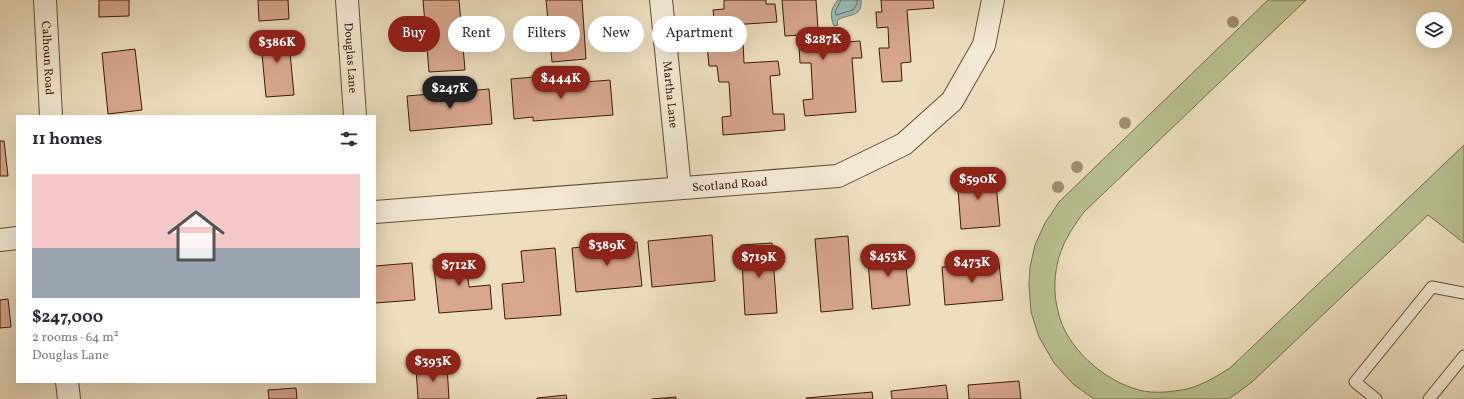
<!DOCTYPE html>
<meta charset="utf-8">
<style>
:root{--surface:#fff;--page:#f2f2f3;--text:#2b2b33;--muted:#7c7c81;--accent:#8f2418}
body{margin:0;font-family:Vollkorn,serif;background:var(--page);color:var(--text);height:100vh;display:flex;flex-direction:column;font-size:15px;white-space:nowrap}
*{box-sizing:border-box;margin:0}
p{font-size:13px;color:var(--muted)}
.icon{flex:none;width:22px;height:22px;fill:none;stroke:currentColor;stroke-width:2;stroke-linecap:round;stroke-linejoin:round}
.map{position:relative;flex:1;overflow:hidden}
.sheet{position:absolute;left:16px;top:115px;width:360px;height:268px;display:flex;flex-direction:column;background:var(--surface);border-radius:0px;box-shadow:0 4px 16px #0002}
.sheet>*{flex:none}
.banner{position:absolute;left:388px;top:16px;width:380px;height:36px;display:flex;gap:8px}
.buttons{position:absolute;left:1416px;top:12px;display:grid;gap:8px}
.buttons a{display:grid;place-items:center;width:36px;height:36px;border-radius:50%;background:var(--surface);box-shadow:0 4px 16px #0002;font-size:20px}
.price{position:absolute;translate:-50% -34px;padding:0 9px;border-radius:14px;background:var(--accent);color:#fff;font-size:13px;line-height:26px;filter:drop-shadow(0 1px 2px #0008)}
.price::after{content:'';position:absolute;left:50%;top:24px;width:12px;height:9px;margin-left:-6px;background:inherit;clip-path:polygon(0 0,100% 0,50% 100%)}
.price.current{background:#222;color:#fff}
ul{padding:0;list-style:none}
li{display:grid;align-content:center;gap:8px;height:212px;padding:0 16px}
li span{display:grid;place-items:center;height:124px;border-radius:0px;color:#555}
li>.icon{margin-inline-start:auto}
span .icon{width:72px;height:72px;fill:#fffc;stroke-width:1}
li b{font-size:17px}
h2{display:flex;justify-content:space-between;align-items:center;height:48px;padding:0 16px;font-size:17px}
.chip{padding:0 14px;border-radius:18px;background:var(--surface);box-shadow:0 4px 16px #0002;font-size:14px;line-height:36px}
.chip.current{background:var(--accent);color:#fff}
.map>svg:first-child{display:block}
</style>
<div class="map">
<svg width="1464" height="399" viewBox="0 0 1464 399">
<rect width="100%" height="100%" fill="#eddfbe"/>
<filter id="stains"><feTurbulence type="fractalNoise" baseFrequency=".005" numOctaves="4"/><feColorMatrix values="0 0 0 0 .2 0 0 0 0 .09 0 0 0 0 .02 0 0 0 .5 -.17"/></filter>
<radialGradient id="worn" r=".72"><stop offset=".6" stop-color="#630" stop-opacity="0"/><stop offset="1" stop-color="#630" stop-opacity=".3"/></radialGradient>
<path fill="#b8c291" stroke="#796e4b" d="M 1268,0 L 1306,0 L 1084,212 C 1072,228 1061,245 1057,265 C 1054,280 1054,296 1058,311 C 1065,347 1104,381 1139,390 C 1153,394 1172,392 1187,389 C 1203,385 1217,376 1230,368 L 1464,145 L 1464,243 L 1428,215 L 1252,382 L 1229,399 L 1094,399 L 1073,384 L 1054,363 L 1039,337 L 1031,312 L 1029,285 L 1030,267 L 1035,245 L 1045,223 L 1059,202 Z"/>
<path fill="#99bcb5" stroke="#737c6f" d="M 838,0 L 861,0 C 863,19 845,13 837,21 L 838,25 L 834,26 C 830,16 830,9 838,0 Z"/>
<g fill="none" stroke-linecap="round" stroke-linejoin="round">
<path stroke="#6a6c5d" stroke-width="1" d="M 841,0 L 835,12 L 836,15 L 853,10 L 857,4 L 857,0"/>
</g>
<path fill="#d9a78d" stroke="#3a1b05" d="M 99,0 L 129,0 L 129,16 L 99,17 Z
M 258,0 L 288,0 L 289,19 L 259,21 Z
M 423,0 L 459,0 L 465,70 L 429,72 Z
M 546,0 L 582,0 L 586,59 L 552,62 Z
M 724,0 L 766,0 L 766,4 L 775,4 L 777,22 L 715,26 L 713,10 L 724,9 Z
M 782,0 L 816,0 L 819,44 L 860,41 L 862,58 L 852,58 L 856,112 L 805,116 L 803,100 L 813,99 L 811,63 L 800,63 L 799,46 L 803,45 L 803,35 L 785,36 Z
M 881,0 L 933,0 L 934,8 L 907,10 L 911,62 L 901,63 L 902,81 L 882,82 L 879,48 L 889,48 L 888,27 L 877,28 L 876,12 L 882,12 Z
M 288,31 L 294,95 L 266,97 L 260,33 Z
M 743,42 L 744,63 L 778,61 L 780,75 L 770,76 L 773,114 L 784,114 L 785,130 L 723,135 L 722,117 L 731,116 L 729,82 L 719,82 L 717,66 L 709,66 L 707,45 Z
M 135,49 L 142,110 L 108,114 L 102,53 Z
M 534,77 L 535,86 L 610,80 L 613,115 L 533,121 L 533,117 L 514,119 L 511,79 Z
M 489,89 L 492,124 L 410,131 L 407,96 Z
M 0,141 L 4,141 L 8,176 L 0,176 Z
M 995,173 L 1000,226 L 961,229 L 957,176 Z
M 712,235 L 715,281 L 652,287 L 648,241 Z
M 848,236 L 853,309 L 821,312 L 815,239 Z
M 637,242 L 642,286 L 576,292 L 572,248 Z
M 772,243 L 777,313 L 745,315 L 741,245 Z
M 904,247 L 910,305 L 872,309 L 867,250 Z
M 555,248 L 561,315 L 505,319 L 502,284 L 524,282 L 521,251 Z
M 466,256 L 469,287 L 490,285 L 492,309 L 439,313 L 433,259 Z
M 412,263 L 415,300 L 375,303 L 375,266 Z
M 999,263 L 1003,300 L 945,305 L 942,267 Z
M 8,299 L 11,327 L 0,328 L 0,300 Z
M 447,366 L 449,399 L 418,399 L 416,368 Z
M 1019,381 L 1021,399 L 969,399 L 968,385 Z
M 946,385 L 948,399 L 892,399 L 891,391 Z
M 296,388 L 297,399 L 269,399 L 268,390 Z
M 872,392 L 873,399 L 807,399 L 806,398 Z
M 566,395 L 567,399 L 537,399 L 537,398 Z
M 676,397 L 676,399 L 652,399 Z"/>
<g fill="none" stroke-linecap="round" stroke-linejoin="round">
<defs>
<path id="lane" d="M 1376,399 L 1355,382 L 1432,287 L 1464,293
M 1429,399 L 1464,356"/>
<g id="street">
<path id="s1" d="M 45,0 L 51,116"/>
<path id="s2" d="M 347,0 L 355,116"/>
<path id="s3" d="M 661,0 L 680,188"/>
<path id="s4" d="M 375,212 L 838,176 L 904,144 L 952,101 L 984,45 L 993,0"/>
<path d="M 0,240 L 17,238"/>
<path d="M 67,382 L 69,399"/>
</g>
</defs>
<use href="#lane" stroke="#674c33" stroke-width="13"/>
<use href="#street" stroke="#674c33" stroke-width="24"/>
<use href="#lane" stroke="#f3ead5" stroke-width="11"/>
<use href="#street" stroke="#f3ead5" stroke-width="22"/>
</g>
<g fill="#9f8f6f">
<circle cx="1233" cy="22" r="6"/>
<circle cx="1125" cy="123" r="6"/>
<circle cx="1077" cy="167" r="6"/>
<circle cx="1058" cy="187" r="6"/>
</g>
<g text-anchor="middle" stroke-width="4" stroke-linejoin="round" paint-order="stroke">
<g font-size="12" fill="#3a1b05" stroke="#f3ead5">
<text dy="4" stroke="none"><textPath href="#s1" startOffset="58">Calhoun Road</textPath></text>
<text dy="4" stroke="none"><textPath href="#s2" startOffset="58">Douglas Lane</textPath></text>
<text dy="4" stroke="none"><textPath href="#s3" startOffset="95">Martha Lane</textPath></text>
<text dy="4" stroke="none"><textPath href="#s4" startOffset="356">Scotland Road</textPath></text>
</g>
</g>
<rect width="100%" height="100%" filter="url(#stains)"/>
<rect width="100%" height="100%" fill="url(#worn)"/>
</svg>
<div class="buttons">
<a><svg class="icon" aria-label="layers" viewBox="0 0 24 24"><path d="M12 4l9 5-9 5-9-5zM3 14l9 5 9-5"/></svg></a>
</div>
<b class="price" style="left:823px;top:61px">$287K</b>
<b class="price" style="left:277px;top:64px">$386K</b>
<b class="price" style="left:561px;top:100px">$444K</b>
<b class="price current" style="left:450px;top:110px">$247K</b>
<b class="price" style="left:978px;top:201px">$590K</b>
<b class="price" style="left:607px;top:267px">$389K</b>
<b class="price" style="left:888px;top:278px">$453K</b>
<b class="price" style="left:759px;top:279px">$719K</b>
<b class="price" style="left:972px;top:284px">$473K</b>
<b class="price" style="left:459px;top:287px">$712K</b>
<b class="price" style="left:433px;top:383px">$393K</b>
<div class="banner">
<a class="chip current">Buy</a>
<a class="chip">Rent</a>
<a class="chip">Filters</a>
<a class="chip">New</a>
<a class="chip">Apartment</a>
</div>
<section class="sheet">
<h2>11 homes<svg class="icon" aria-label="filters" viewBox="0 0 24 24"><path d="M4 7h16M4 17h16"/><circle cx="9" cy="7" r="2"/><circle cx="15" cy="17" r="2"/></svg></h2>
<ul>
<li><span style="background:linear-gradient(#f6c9c9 60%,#9aa5b1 0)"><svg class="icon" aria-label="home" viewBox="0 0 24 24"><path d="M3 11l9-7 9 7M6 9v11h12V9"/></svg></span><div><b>$247,000</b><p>2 rooms · 64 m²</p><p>Douglas Lane</p></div></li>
</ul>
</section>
</div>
